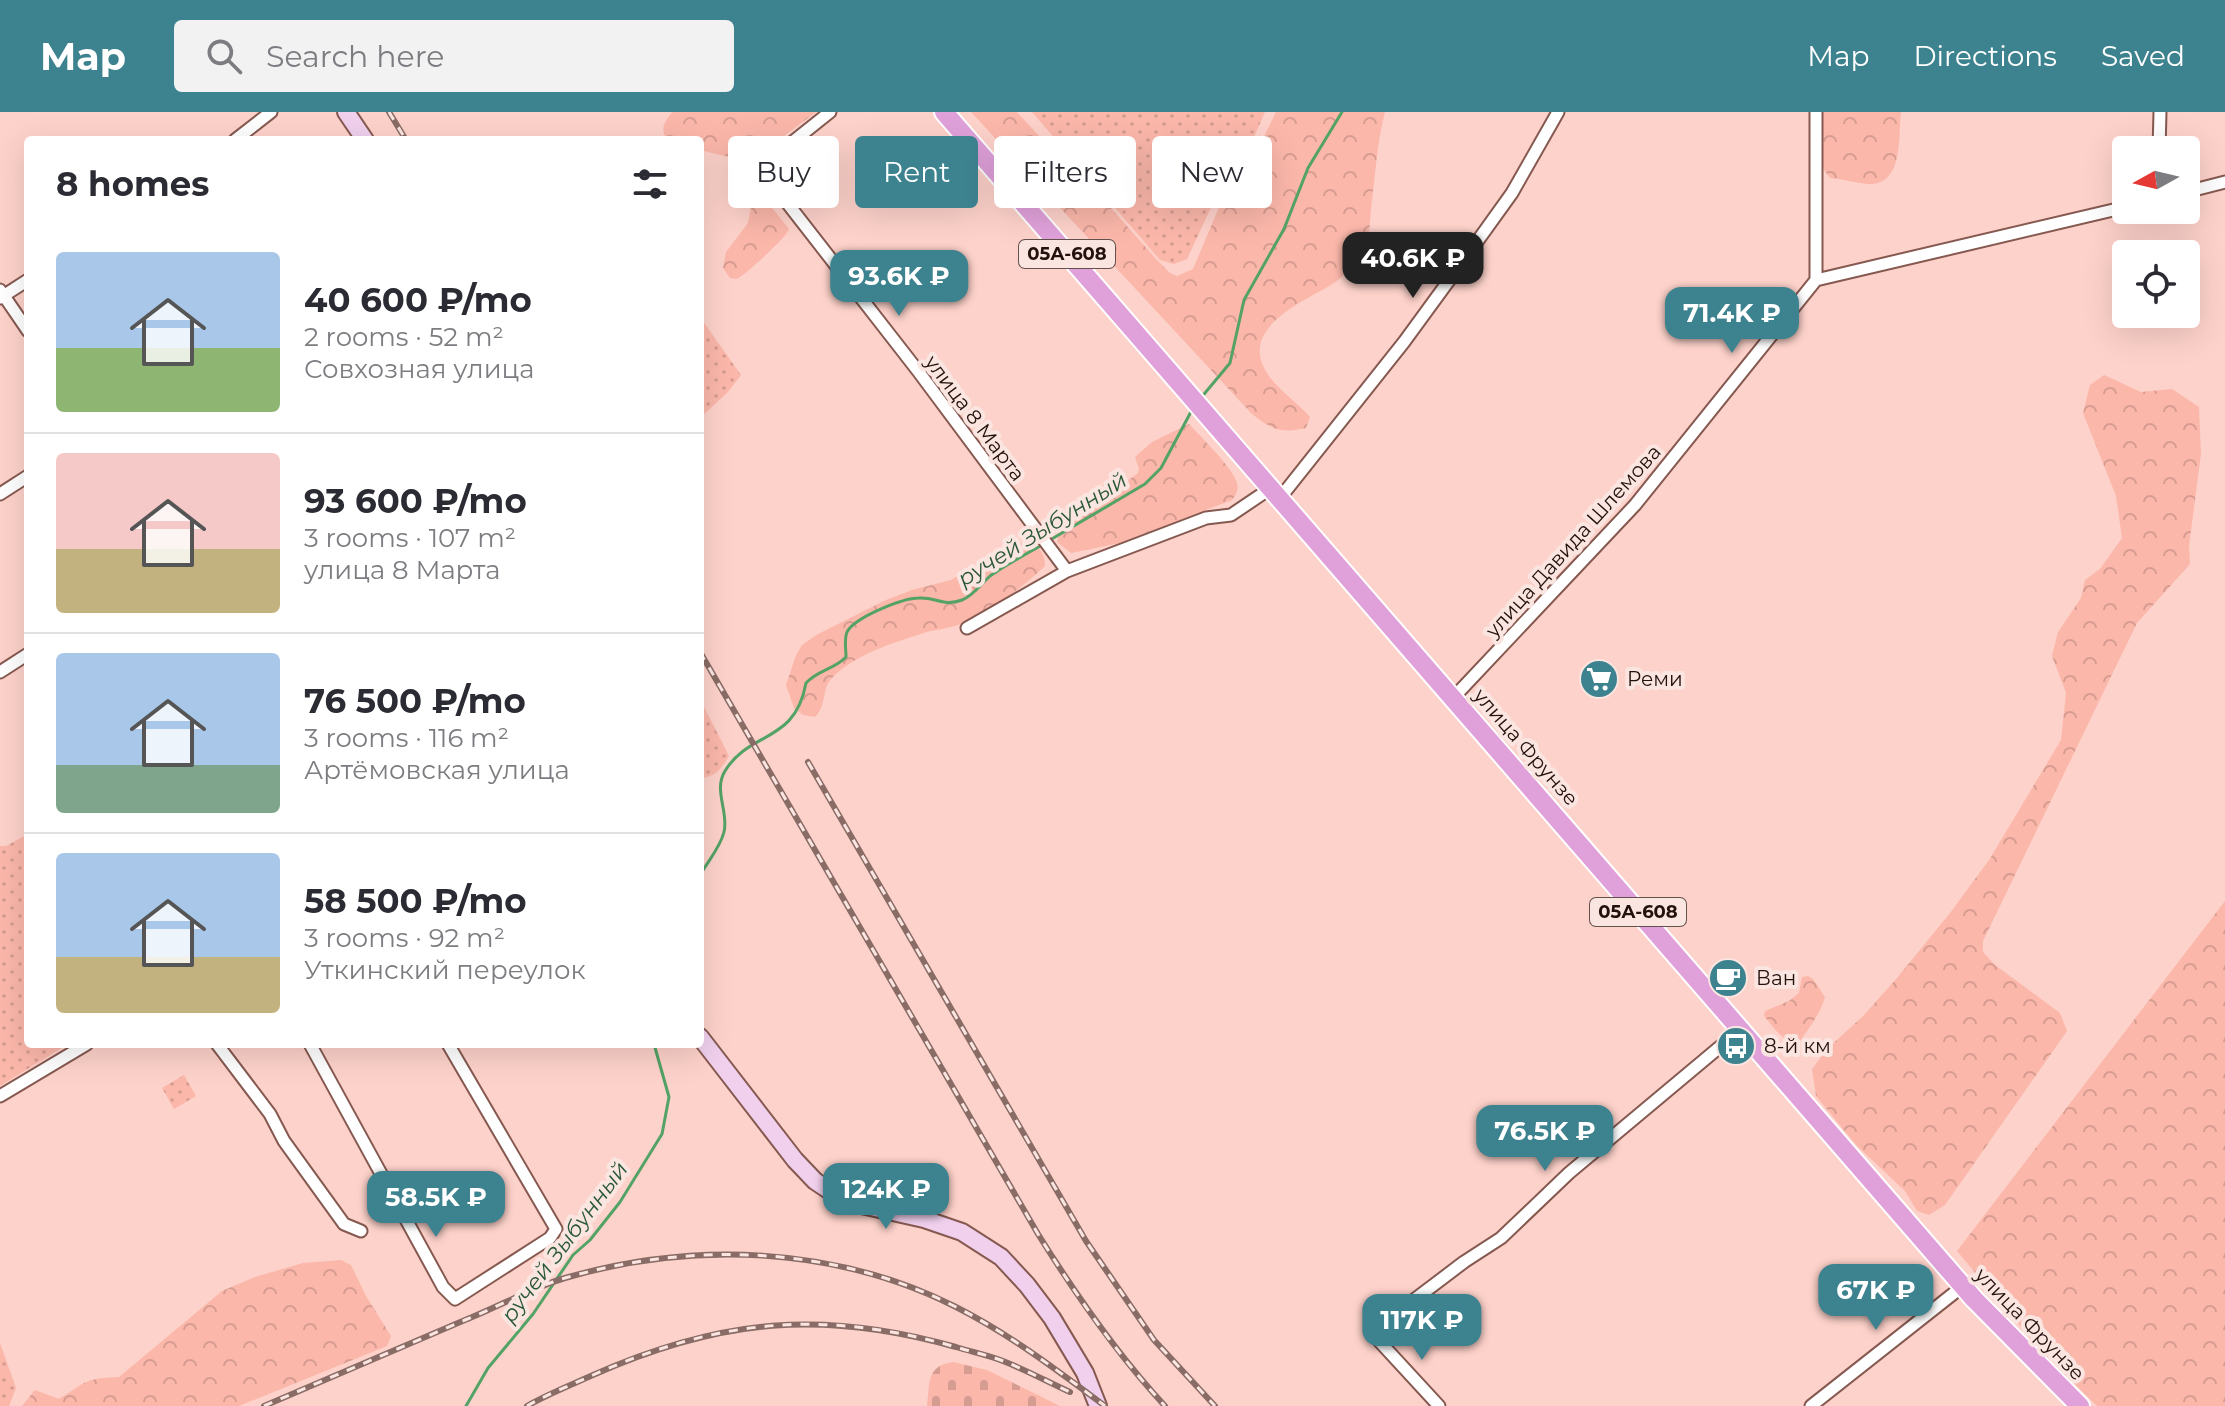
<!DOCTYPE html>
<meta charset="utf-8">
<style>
:root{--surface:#fff;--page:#f2f2f3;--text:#2b2b33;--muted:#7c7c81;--line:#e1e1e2;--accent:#3d828f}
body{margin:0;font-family:Montserrat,sans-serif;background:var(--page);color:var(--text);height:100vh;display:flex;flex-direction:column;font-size:30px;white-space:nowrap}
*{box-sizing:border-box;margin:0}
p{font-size:26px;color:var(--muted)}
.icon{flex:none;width:44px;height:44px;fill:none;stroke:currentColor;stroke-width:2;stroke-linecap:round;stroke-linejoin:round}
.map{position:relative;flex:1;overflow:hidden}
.sheet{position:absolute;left:24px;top:24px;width:680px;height:912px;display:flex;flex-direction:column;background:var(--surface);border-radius:8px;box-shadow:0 8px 32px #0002}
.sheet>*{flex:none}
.hud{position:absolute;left:728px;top:24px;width:760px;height:72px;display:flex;gap:16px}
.needle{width:52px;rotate:262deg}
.fabs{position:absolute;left:2112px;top:24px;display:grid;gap:16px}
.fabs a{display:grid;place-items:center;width:88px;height:88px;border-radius:8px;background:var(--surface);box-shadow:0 8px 32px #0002;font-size:40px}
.price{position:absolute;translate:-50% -68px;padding:0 18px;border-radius:16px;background:var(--accent);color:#fff;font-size:26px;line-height:52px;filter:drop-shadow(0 2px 4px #0008)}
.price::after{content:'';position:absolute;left:50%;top:48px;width:24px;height:18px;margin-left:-12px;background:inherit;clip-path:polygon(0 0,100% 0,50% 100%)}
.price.selected{background:#222;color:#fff}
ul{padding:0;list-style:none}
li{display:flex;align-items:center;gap:24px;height:200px;padding:0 32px}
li+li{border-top:2px solid var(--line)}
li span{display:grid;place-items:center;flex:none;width:224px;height:160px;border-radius:8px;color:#555}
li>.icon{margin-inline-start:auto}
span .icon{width:96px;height:96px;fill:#fffc;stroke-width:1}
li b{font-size:34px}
h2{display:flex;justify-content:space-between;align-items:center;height:96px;padding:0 32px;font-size:34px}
.chip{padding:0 28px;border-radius:8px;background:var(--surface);box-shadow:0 8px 32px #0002;font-size:28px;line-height:72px}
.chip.selected{background:var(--accent);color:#fff}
header{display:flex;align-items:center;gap:48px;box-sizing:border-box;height:112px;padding:0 40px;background:var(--accent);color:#fff}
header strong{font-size:38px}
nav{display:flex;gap:44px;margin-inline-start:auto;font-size:28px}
.search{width:560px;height:72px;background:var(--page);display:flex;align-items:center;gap:20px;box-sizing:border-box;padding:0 28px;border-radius:8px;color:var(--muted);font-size:30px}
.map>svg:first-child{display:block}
</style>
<header>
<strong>Map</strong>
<div class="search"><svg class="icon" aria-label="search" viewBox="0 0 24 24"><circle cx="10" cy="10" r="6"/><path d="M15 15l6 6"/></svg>Search here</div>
<nav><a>Map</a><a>Directions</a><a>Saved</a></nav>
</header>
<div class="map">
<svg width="2225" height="1294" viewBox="0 0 2225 1294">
<defs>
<pattern id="grass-dots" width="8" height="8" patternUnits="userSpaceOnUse" patternTransform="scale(2)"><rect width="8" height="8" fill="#fbb7aa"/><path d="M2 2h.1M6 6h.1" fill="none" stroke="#d79c91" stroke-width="1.8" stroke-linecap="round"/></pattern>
<pattern id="forest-crowns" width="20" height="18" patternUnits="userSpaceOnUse" patternTransform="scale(2)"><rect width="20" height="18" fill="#fbb7aa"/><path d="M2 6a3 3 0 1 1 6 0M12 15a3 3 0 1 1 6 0" fill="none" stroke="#d79c91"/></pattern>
<pattern id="cemetery-stones" width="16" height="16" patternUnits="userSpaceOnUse" patternTransform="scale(2)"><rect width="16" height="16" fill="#fbb7aa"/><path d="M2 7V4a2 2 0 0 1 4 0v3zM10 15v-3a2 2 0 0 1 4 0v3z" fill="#d79c91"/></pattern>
</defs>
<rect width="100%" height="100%" fill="#fdd2ca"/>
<path fill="url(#grass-dots)" d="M 1032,0 L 1265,0 L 1250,34 L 1224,68 L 1187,147 L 1174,152 L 1160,148 Z
M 700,205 L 741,263 L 728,280 L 700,306 Z
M 700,587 L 729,644 C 721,657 716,665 700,666 Z
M 28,722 L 28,932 L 68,932 L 0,974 L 0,734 L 6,734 Z
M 184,963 L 196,984 L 174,997 L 162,976 Z
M 0,1231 L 16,1276 L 9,1294 L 0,1294 Z"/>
<path fill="url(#forest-crowns)" d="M 672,0 L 816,0 L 756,45 L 737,47 L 700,38 L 700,28 L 667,28 C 660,16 664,11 672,0 Z
M 971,0 L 1017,0 L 1040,25 L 1066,45 L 1157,148 L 1170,161 L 1177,164 L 1193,157 L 1228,74 L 1256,41 L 1276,0 L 1385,0 C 1377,29 1375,67 1371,97 C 1370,109 1370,122 1365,133 C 1360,147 1346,163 1334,171 C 1309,187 1247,211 1262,251 C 1270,273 1295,288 1310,305 L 1306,316 C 1282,322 1270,317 1251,301 Z
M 1822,0 L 1901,0 C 1898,25 1904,74 1868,72 C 1855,71 1843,67 1830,66 L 1821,54 Z
M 760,87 L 769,92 L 789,117 C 786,126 747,161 737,167 L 730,166 L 723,156 L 726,140 L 748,111 L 752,90 Z
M 2104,263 L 2141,280 L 2172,277 L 2199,295 L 2201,342 L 2189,434 L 2190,452 L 2137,511 L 1983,829 L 1983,840 L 1995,853 L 2060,901 L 2067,919 L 1945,1093 L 1929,1103 L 1917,1099 L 1905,1079 L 1856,1033 L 1816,984 L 1812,957 L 1827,937 L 1863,904 L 1897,866 L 1950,801 L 1989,748 L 2061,628 L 2066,581 L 2052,544 L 2058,520 L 2081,486 L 2085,468 L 2100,457 L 2122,426 L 2116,384 L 2083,301 L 2090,273 Z
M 1189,312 C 1200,324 1234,357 1237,371 C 1239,378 1236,383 1232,388 L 1120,431 L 1071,441 L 1057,430 L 1060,419 L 1138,361 L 1139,357 L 1135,345 L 1152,330 Z
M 1022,431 C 1037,433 1045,438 1045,454 C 1021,477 993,497 963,511 C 950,517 934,517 921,522 C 892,531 854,543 832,566 C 821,577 827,594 815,605 L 803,603 L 794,596 L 786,573 L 796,543 L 802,533 L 818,522 L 886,488 L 912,478 L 951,468 L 996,440 Z
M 2225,789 L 2225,1294 L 2097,1294 L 2043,1241 L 1957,1139 Z
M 1808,864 L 1813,867 L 1825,885 C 1820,902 1810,915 1799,930 C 1783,932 1774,915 1764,904 L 1765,899 L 1789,889 L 1799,881 L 1802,865 Z
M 341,1148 L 351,1153 L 366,1184 L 391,1224 L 387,1234 L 239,1294 L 22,1294 L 35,1278 L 59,1287 C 86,1270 86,1266 119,1265 L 222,1179 L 255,1165 L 303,1151 Z"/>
<path fill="url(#cemetery-stones)" d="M 953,1250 L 987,1258 L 1060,1294 L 927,1294 C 930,1271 926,1254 953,1250 Z"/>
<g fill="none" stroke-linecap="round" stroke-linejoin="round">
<path stroke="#53a266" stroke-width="3" d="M 1200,287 L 1230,251 L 1244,188 L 1284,117 L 1308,56 L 1342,0
M 1050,428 L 1145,372 L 1161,356 L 1193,296
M 700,763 C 708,749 720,736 724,720 C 729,700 713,678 725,659 C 750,618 795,632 806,571 C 818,558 835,557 846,545 C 846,537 844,527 847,520 C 855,505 903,486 919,486 C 936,485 943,495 962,488 C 973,484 981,472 990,464 C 1007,452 1026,442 1044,432
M 466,1294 L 488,1256 L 533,1202 L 573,1143 L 590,1128 L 620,1090 L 662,1022 L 669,985 L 654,932"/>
<defs>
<path id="minor" d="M 830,0 L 760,56 L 918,259 L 1067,459
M 1816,0 L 1816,168
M 235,28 L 271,0
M 2159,38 L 2160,0
M 2186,80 L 2225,70
M 0,178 L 28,219
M 0,186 L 28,168
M 0,382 L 28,364
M 1280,386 L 1404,230 L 1461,152 L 1512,81 L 1558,0
M 967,516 L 1067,459 L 1206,406 L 1231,403 L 1271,376
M 0,560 L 28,542
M 1454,585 L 1635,393 L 1816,168 L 2126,95
M 217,932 L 270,1002 L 284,1029 L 344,1112 L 361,1119
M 310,932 L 443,1175 L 455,1187 L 550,1126 L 556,1117 L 448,932
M 0,984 L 87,932
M 1439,1294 L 1380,1230 L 1402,1197 L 1464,1150 L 1501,1126 L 1569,1061 L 1740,918
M 1811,1294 L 1963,1174"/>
<path id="secondary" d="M 346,0 L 365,28
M 700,925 L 795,1048 L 815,1069 L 836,1083 L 857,1092 L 924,1107 L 962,1120 L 1001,1145 L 1027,1173 L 1052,1206 L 1085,1261 L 1098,1294"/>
<path id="primary" d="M 944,0 L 1974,1187 L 2080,1294"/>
</defs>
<use href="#minor" stroke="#865950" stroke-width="15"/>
<use href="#secondary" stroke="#865950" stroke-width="20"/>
<use href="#primary" stroke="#fff" stroke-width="22"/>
<use href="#minor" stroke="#fff" stroke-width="11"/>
<use href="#secondary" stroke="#f0d0ed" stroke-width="16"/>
<use href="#primary" stroke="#e0a1da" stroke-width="18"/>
<defs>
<path id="rail" d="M 389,0 L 406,28
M 700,540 L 1038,1122 C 1076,1183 1116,1241 1165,1294
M 808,650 L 1086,1129 L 1154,1228 L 1215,1294
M 264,1294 C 331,1265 398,1237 465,1208 C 498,1195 531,1176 565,1166 C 693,1129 834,1134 954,1194 C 1008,1221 1057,1258 1105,1294
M 527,1294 C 548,1282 571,1273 593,1263 C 719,1207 823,1197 956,1235 C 972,1240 988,1243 1003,1249 C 1026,1258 1048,1270 1070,1280"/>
</defs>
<use href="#rail" stroke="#896c66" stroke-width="6"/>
<use href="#rail" stroke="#fbe5e1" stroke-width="3" stroke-dasharray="9" stroke-linecap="butt"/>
</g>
<defs>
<symbol id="supermarket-disc" viewBox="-11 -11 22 22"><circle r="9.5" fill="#3d828f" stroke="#fbe5e1"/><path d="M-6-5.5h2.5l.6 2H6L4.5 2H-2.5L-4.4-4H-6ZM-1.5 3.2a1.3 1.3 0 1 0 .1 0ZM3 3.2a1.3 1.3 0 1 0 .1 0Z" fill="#fff"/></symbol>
<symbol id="cafe-disc" viewBox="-11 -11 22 22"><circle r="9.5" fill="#3d828f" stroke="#fbe5e1"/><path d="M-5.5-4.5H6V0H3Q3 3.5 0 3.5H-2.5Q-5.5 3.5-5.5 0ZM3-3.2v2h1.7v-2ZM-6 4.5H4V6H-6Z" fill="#fff"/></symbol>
<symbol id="bus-disc" viewBox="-11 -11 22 22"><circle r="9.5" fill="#3d828f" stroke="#fbe5e1"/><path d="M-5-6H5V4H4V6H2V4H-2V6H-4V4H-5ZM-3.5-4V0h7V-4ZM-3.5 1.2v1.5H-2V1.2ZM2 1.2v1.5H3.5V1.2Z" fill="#fff"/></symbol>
</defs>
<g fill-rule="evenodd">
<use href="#supermarket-disc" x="1577" y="545" width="44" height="44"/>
<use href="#cafe-disc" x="1706" y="844" width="44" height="44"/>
<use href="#bus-disc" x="1714" y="912" width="44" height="44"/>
</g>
<g text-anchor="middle" stroke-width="8" stroke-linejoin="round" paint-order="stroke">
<g fill="#fbe5e1" stroke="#63514d" stroke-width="2">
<rect x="1019" y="128" width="96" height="28" rx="6"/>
<rect x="1590" y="786" width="96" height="28" rx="6"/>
</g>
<g font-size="18" font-weight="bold" fill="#22110d">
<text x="1067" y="148">05А-608</text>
<text x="1638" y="806">05А-608</text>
</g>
<g font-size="20" fill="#22110d" stroke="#fbe5e1">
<text transform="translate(975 306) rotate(53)" y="7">улица 8 Марта</text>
<text transform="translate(1573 429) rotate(-48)" y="7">улица Давида Шлемова</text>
<text transform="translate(1526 635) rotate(49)" y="7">улица Фрунзе</text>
<text transform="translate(2030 1212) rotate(46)" y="7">улица Фрунзе</text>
</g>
<g font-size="20" fill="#22110d" stroke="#fbe5e1" text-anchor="start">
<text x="1627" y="574">Реми</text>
<text x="1756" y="873">Ван</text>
<text x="1764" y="941">8-й км</text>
</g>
<g font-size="22" font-style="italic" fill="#295836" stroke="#fbe5e1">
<text transform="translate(1042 417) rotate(-32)" y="8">ручей Зыбунный</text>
<text transform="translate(564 1130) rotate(-53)" y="8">ручей Зыбунный</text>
</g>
</g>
</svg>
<div class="fabs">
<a><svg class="needle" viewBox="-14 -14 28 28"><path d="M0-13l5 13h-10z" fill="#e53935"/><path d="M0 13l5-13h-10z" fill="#7c7c81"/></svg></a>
<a><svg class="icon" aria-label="locate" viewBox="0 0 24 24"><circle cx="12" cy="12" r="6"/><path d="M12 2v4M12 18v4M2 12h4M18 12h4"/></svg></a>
</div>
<b class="price selected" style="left:1413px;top:188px">40.6K ₽</b>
<b class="price" style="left:899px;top:206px">93.6K ₽</b>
<b class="price" style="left:1732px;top:243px">71.4K ₽</b>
<b class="price" style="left:1545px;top:1061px">76.5K ₽</b>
<b class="price" style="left:886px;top:1119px">124K ₽</b>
<b class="price" style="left:436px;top:1127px">58.5K ₽</b>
<b class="price" style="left:1876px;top:1220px">67K ₽</b>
<b class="price" style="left:1422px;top:1250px">117K ₽</b>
<div class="hud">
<a class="chip">Buy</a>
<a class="chip selected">Rent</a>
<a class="chip">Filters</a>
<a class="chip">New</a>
</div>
<section class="sheet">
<h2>8 homes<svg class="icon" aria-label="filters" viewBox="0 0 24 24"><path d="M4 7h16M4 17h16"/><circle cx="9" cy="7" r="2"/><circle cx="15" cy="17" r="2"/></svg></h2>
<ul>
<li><span style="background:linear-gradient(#a9c7e8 60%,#8fb573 0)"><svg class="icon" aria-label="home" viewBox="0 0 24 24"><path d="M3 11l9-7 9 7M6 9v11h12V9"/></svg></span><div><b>40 600 ₽/mo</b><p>2 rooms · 52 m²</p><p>Совхозная улица</p></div></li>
<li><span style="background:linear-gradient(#f6c9c9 60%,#c2b280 0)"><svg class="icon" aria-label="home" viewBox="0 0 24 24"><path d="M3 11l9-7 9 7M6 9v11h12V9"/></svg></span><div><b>93 600 ₽/mo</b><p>3 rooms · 107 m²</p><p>улица 8 Марта</p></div></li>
<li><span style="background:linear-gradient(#a9c7e8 70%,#7fa58c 0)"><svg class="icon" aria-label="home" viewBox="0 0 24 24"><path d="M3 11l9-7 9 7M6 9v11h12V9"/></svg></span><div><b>76 500 ₽/mo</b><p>3 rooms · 116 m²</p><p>Артёмовская улица</p></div></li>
<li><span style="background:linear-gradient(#a9c7e8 65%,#c2b280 0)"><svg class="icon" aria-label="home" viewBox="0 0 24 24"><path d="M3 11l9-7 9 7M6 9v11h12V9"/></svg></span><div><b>58 500 ₽/mo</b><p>3 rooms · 92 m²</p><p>Уткинский переулок</p></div></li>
</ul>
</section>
</div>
